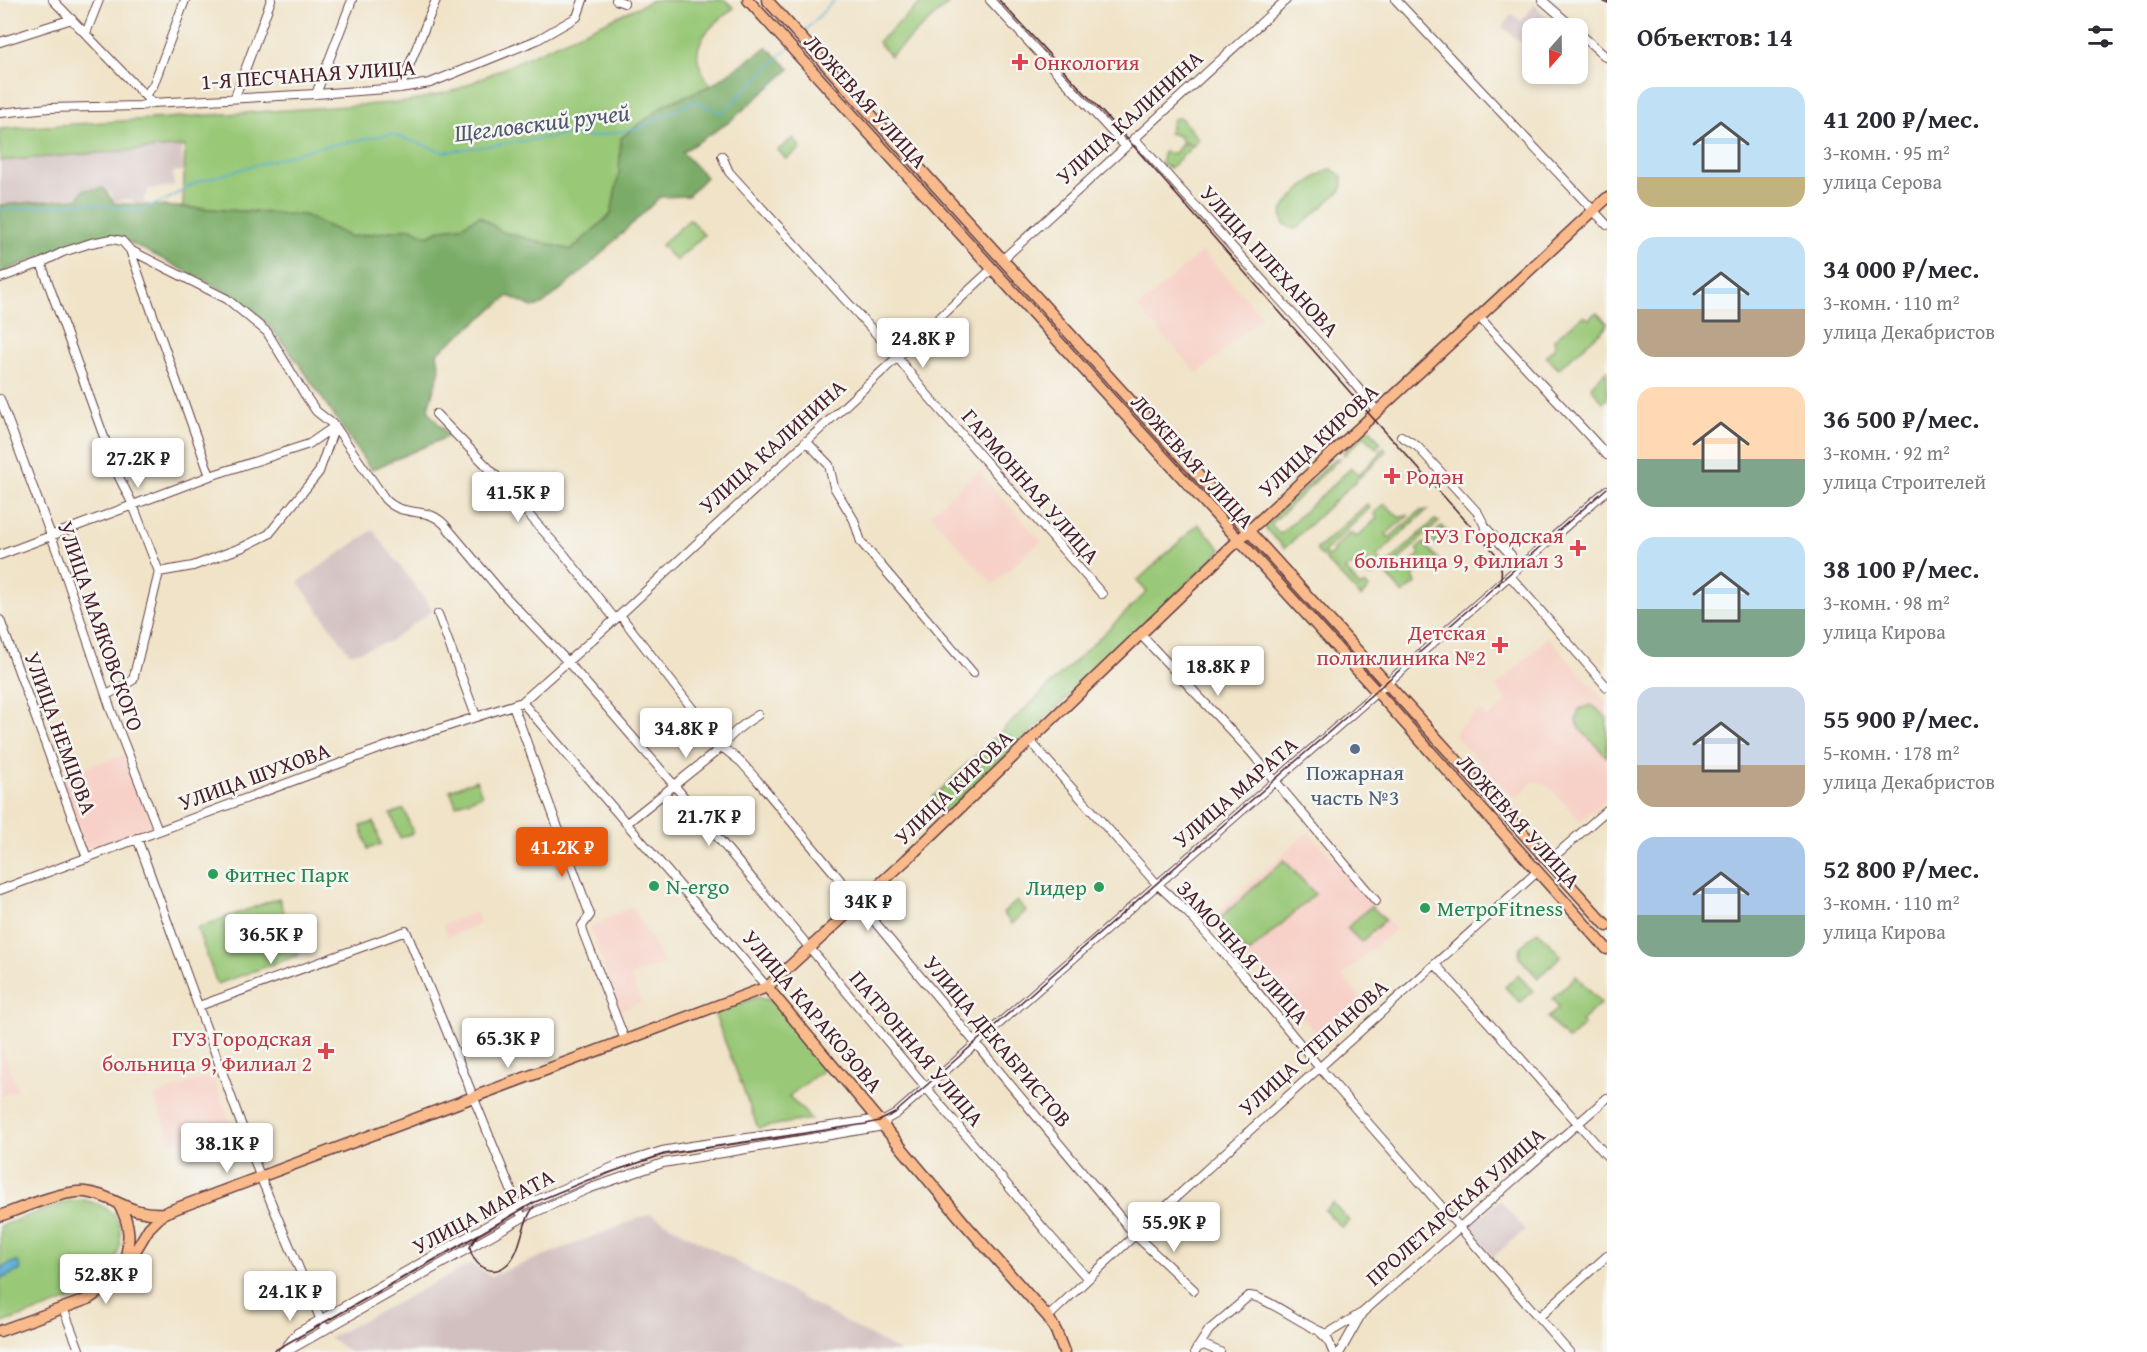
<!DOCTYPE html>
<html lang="ru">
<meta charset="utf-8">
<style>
:root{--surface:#fff;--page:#f2f2f3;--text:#2b2b33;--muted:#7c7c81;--accent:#ea580c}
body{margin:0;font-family:"Gentium Book Plus",serif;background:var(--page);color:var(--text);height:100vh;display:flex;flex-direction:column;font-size:22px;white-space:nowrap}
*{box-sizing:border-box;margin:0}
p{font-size:20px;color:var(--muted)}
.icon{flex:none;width:33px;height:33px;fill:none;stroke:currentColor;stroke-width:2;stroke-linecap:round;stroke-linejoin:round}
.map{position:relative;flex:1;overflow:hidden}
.side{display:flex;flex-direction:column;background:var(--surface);width:540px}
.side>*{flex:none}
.needle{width:39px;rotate:200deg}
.controls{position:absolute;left:1522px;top:18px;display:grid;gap:12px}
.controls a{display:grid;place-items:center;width:66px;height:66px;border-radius:12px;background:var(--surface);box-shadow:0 3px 9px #0003;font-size:30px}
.price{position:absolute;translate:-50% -51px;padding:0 14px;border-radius:6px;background:#fff;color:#222;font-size:20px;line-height:39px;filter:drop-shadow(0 2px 3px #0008)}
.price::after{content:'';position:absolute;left:50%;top:36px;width:18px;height:14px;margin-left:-9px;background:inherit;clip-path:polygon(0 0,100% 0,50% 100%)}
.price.selected{background:var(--accent);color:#fff}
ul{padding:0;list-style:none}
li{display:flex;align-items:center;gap:18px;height:150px;padding:0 30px}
li span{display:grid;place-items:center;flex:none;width:168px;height:120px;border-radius:18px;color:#555}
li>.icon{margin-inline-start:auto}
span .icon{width:72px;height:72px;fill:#fffc;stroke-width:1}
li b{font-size:26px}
h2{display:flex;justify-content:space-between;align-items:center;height:72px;padding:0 30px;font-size:26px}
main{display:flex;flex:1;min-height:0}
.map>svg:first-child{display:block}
</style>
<main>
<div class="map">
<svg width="1607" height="1352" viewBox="0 0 1607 1352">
<rect width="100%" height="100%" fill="#f6f6f2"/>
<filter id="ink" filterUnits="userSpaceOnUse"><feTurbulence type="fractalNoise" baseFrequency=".0167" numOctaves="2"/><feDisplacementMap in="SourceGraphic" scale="12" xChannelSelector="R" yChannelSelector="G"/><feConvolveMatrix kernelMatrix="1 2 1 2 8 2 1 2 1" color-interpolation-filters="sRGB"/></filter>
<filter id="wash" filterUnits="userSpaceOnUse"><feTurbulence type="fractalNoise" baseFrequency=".008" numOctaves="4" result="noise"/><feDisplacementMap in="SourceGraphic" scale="24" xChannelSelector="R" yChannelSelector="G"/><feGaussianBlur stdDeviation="1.35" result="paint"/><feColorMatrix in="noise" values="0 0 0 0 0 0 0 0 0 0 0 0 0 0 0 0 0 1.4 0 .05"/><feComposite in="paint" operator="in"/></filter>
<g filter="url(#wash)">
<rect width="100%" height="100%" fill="#f0e3c7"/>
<path fill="#f7d1c8" d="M 1202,251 L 1262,316 L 1198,374 L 1138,308 Z
M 978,471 L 1041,541 L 993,584 L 930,514 Z
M 1548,637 L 1607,703 L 1607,799 L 1580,821 L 1554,792 L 1544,784 L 1534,781 L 1515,799 L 1454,735 L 1459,728 L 1480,710 L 1488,719 L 1507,701 L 1496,687 Z
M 125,754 L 152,825 L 87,848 L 60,776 Z
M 1308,832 L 1395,929 L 1342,976 L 1368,1006 L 1326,1044 L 1212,917 Z
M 632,906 L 665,964 L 631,976 L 641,1002 L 620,1010 L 590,927 Z
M 476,912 L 480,924 L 448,937 L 443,925 Z
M 0,1043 L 18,1090 L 0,1097 Z
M 212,1075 L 230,1123 L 173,1145 L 154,1096 Z"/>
<path fill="#d2bfc0" d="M 1535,5 L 1559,27 L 1557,28 L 1533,28 L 1533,52 L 1502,27 L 1512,14 L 1521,21 Z
M 181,147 L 183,171 L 173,172 L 174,186 L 148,189 L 147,196 L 144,196 L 144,203 L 134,204 L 133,199 L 113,201 L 113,195 L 105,187 L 82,189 L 77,196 L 0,204 L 0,162 Z
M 373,530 L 433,610 L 389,642 L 350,654 L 298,582 Z
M 1500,1200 L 1525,1230 L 1493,1257 L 1468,1227 Z
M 650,1214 L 900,1352 L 349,1352 L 329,1338 L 471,1264 L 492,1276 Z"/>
<path fill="#99c877" stroke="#727451" stroke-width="1.5" d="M 653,0 L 725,0 L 734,8 C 718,20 694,37 698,60 C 699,68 707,78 710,86 L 666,104 L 621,138 L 619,173 L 611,214 L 571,250 L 502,232 L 479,216 L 460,227 L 442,229 L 428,236 L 410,228 L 351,237 L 304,215 L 183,207 L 185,146 L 0,161 L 0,129 L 407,102 L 456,90 Z
M 924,0 L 944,0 L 948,4 L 890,56 L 878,42 Z
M 1180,117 L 1199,140 L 1196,143 L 1182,142 L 1179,136 L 1169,133 L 1173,119 Z
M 793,138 L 801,148 L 786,159 L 778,150 Z
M 1182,144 L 1194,145 L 1170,168 L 1161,164 L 1164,151 L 1168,153 L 1175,153 Z
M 1332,169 L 1342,177 L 1343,185 L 1341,190 L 1299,227 L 1293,229 L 1284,224 C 1281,219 1280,215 1283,210 C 1288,199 1320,171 1332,169 Z
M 690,219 L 704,235 L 676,261 L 661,245 Z
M 1595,313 L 1597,313 L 1607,323 L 1606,327 L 1558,369 L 1546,356 L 1555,347 L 1554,339 L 1583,316 L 1589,319 Z
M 1607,370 L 1607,399 L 1603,402 L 1592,389 L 1591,386 Z
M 1367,428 L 1370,429 L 1381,443 L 1376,448 L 1364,436 L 1344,455 L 1343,451 Z
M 1384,447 L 1386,452 L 1285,548 L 1263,526 L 1334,459 L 1340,458 L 1271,524 L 1280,534 L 1351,468 L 1358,475 L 1381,453 L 1379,451 Z
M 1367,504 L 1370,508 L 1324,552 L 1328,557 L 1334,552 L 1333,549 L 1350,533 L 1357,537 L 1377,518 L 1374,513 L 1385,504 L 1399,517 L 1409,515 L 1386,534 L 1389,538 L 1420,511 L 1427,510 L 1377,556 L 1385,566 L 1435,520 L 1439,522 L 1385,573 L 1380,568 L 1371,577 L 1359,564 L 1354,568 L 1350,565 L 1345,569 L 1360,587 L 1365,584 L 1369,588 L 1361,597 L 1316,550 Z
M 1198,524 L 1222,550 L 947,812 L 933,797 L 1147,592 L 1137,581 Z
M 1442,526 L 1450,534 L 1438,546 L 1430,538 Z
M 1424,543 L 1439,560 L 1433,566 L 1427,563 L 1413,576 L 1416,583 L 1403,594 L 1388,576 L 1402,562 L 1407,565 L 1420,554 L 1417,549 Z
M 1591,705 L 1596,708 L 1607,718 L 1607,757 L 1581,730 L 1576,721 L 1579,709 Z
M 476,780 L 482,795 L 456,805 L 450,790 Z
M 404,809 L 413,833 L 400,838 L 391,814 Z
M 374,822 L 381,844 L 368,849 L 361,826 Z
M 1284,860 L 1315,894 L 1248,954 L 1218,920 Z
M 279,898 L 299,955 L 217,984 L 197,928 Z
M 1017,901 L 1026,911 L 1012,924 L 1003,913 Z
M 1371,906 L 1385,920 L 1361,942 L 1347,928 Z
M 1538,931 L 1561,956 L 1538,978 L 1519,957 L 1520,947 Z
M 1518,975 L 1533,991 L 1520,1003 L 1505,987 Z
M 1576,976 L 1601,1003 L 1581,1021 L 1584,1025 L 1568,1040 L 1548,1018 L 1559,1007 L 1552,999 Z
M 757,997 L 772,1001 L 827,1067 L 789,1096 L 811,1119 L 758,1128 L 714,1013 Z
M 84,1200 C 100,1204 118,1211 120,1230 C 123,1250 111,1275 95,1287 C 74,1302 26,1314 0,1324 L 0,1226 L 69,1201 Z
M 1333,1203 L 1349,1221 L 1342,1228 L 1325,1210 Z"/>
<path fill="#7aac68" stroke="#62664a" stroke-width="1.5" d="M 767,47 L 790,69 L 728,123 L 682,152 L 706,177 L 688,196 L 660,197 L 585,269 L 542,305 L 532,307 L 509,296 L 437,353 L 440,370 L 428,408 L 431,415 L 449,436 L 371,470 L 299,364 L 272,329 L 233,295 L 125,240 L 104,238 L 72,244 L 0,273 L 0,205 L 78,198 L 83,190 L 104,188 L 114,203 L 304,215 L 351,237 L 411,228 L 428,236 L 442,229 L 460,227 L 479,216 L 502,232 L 571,250 L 611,214 L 619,173 L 621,138 L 666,104 L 710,86 Z"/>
<path fill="#56acd2" stroke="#50667e" stroke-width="1.5" d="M 16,1261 L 18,1262 L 21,1269 L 19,1271 L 0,1279 L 0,1268 Z"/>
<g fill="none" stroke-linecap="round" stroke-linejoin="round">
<path stroke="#56acd2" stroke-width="1.5" d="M 804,32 L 834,0
M 0,210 L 83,203 L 139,211 L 166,200 L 197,182 L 311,149 L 391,134 L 444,152 L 566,135 L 591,137 L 640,128 L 694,101 L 722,113 L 786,50"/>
</g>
</g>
<g filter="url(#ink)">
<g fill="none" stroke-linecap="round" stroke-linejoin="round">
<defs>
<path id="minor" d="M 53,0 L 152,103
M 616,0 L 624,3
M 990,0 L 1125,146
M 1396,0 L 1607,225
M 1542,0 L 1574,28
M 1578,32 L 1607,58
M 86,33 L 99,0
M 0,42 L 72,19
M 400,88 L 436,0
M 316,94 L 352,0
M 145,95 L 153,86 L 185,0
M 235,97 L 271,0
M 0,113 L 49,108 L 140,106 L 152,103 L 316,94 L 400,88 L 430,83 L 537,40 L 577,17 L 583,0
M 1134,138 L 1338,364 L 1377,411
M 722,156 L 729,172 L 898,358 L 923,390 L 1102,594
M 130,250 L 210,476
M 1002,260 L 1286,0
M 41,263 L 117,473 L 133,505 L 159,572 L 133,680 L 107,695
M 0,278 L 41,263 L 63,252 L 91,243 L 112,239 L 122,241 L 130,250 L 227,299 L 267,332 L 305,395 L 316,411 L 335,426 L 385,499 C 404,519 426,505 444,524 L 503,594 L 567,661 L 674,785 L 1044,1229 L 1088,1279
M 1479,317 L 1607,455
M 0,399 L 62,565 L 111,710 L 158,830
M 436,414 L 509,489 L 521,506 L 563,553 L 615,619
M 1401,436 L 1417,446 L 1478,513 L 1486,528 L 1511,555
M 806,441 L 829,465 L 834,487 L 854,520 L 861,542 L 973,673
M 0,555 L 210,476 L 309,444 L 335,426
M 159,572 L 193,566 L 243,547 L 269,534 L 319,472 L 335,426
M 1510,576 L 1607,687
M 438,614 L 476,716
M 620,615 L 722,747 L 741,762 L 757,780 L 1135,1235 L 1194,1290
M 0,620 L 87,858
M 1141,635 L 1250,751 L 1376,901
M 522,702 L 767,987
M 513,705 L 590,915 L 582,926 L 583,932 L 625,1040
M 1030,741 L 1156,883 L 1188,913 L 1244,976 L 1319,1067 L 1569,1352
M 627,823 L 722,747 C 731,733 743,724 758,715
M 137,838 L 260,1176 L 325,1330
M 1549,861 L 1607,810
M 0,890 L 387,746 L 522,702 L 620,615 L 992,269
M 1435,964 L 1508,1044 L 1607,1156
M 199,1006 L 406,931 L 520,1212
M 63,1308 L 80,1352
M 1048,1317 C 1208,1164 1375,1020 1538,871
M 1539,1317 L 1607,1256
M 1321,1333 L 1328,1340 L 1333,1352
M 1197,1348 L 1204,1345 L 1220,1352
M 283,1351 L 297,1333 L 518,1208 L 620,1164 L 662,1151 L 691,1146 L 880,1119
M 286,1352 L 522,1218 L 588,1189 L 663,1163 L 884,1126 L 887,1119 L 896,1114 L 1607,490
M 1195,1352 L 1209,1330 L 1249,1296 C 1263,1294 1308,1329 1327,1334 L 1360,1314
M 1340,1352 L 1362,1313 L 1607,1098"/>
<path id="major" d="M 748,0 L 1377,692 L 1607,949
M 767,0 L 1607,926
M 767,987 L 966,1225 L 1048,1317 L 1056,1331 L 1064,1352
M 119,1205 C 131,1225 130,1239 125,1261
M 0,1216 C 21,1208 64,1190 85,1192 C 115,1195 128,1216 164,1213 L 767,987 L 907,859 L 1229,549 L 1607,198
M 0,1331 L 88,1299 L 119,1278 L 149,1228 L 164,1213"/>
</defs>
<use href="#minor" stroke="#633c42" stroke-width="10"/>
<use href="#major" stroke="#633c42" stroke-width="13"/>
<use href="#minor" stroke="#fff" stroke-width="8"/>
<use href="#major" stroke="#fabb8c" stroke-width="10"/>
<path stroke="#4a1f2b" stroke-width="1.5" d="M 999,0 L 1130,142 L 1371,416 L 1494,552 C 1501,563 1504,572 1499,585
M 478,1234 L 470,1247 C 472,1263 489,1278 505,1266 C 523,1253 520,1223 534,1207
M 272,1352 L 535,1202 L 588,1180 L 664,1154 L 866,1124 L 879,1121 L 895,1113 L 1607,488"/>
<defs>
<path id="rail" d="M 1604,0 L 1607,2"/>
</defs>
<use href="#rail" stroke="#4a1f2b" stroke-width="4"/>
<use href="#rail" stroke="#f6f6f2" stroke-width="1.5" stroke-dasharray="4.5" stroke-linecap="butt"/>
</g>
</g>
<g fill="#e0444e" stroke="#f6f6f2" stroke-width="2">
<path d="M1017 53h6v6h6v6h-6v6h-6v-6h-6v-6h6z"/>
<path d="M1389 467h6v6h6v6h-6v6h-6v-6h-6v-6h6z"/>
<path d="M1575 539h6v6h6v6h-6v6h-6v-6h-6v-6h6z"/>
<path d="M1497 636h6v6h6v6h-6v6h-6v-6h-6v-6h6z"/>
<path d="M323 1042h6v6h6v6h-6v6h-6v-6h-6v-6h6z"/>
</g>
<circle fill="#5c6f8a" stroke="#f6f6f2" stroke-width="2" cx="1355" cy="749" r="6"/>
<g fill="#2e9e5b" stroke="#f6f6f2" stroke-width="2">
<circle cx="213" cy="874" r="6"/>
<circle cx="654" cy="886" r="6"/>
<circle cx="1099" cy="887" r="6"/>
<circle cx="1425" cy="908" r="6"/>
</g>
<g text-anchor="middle" stroke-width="5" stroke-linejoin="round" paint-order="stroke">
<g font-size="22" fill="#be3a42" stroke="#f6f6f2" text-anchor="end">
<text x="1034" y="70" text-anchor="start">Онкология</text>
<text x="1406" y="484" text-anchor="start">Родэн</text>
<text x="1564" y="543">ГУЗ Городская<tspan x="1564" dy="25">больница 9, Филиал 3</tspan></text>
<text x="1486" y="640">Детская<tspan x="1486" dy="25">поликлиника №2</tspan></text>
<text x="312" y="1046">ГУЗ Городская<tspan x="312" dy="25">больница 9, Филиал 2</tspan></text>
</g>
<g font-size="22" fill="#4a1f2b" stroke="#f6f6f2">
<text transform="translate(308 74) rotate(-4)" y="8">1-Я ПЕСЧАНАЯ УЛИЦА</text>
<text transform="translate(866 101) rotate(48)" y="8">ЛОЖЕВАЯ УЛИЦА</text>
<text transform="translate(1129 117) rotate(-42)" y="8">УЛИЦА КАЛИНИНА</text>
<text transform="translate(1270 261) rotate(48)" y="8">УЛИЦА ПЛЕХАНОВА</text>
<text transform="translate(1318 440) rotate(-43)" y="8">УЛИЦА КИРОВА</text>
<text transform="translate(772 446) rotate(-42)" y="8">УЛИЦА КАЛИНИНА</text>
<text transform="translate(1193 461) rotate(48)" y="8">ЛОЖЕВАЯ УЛИЦА</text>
<text transform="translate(1031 486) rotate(49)" y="8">ГАРМОННАЯ УЛИЦА</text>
<text transform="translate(101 626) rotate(71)" y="8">УЛИЦА МАЯКОВСКОГО</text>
<text transform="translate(61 733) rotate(70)" y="8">УЛИЦА НЕМЦОВА</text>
<text transform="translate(254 776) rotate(-20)" y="8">УЛИЦА ШУХОВА</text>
<text transform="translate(953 787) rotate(-44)" y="8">УЛИЦА КИРОВА</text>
<text transform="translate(1235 792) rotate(-41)" y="8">УЛИЦА МАРАТА</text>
<text transform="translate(1519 821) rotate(48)" y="8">ЛОЖЕВАЯ УЛИЦА</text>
<text transform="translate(1243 952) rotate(48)" y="8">ЗАМОЧНАЯ УЛИЦА</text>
<text transform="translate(813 1011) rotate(50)" y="8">УЛИЦА КАРАКОЗОВА</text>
<text transform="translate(998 1041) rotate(50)" y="8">УЛИЦА ДЕКАБРИСТОВ</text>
<text transform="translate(1313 1047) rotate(-42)" y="8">УЛИЦА СТЕПАНОВА</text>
<text transform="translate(917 1048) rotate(50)" y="8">ПАТРОННАЯ УЛИЦА</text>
<text transform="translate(1455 1206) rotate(-41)" y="8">ПРОЛЕТАРСКАЯ УЛИЦА</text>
<text transform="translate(483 1211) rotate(-28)" y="8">УЛИЦА МАРАТА</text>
</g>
<g font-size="22" fill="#4e5e75" stroke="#f6f6f2">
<text x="1355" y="780">Пожарная<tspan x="1355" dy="25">часть №3</tspan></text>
</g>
<g font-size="22" fill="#27864d" stroke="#f6f6f2" text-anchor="start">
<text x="225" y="882">Фитнес Парк</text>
<text x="666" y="894">N-ergo</text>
<text x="1087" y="895" text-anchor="end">Лидер</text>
<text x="1437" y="916">МетроFitness</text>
</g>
<g font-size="24" font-style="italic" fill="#4f576e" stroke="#f6f6f2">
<text transform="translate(542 123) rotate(-7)" y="8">Щегловский ручей</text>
</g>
</g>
</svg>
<div class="controls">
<a><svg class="needle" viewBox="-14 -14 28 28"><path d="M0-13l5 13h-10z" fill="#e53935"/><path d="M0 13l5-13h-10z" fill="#7c7c81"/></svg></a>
</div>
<b class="price" style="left:923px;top:369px">24.8K ₽</b>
<b class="price" style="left:138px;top:489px">27.2K ₽</b>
<b class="price" style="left:518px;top:523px">41.5K ₽</b>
<b class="price" style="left:1218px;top:697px">18.8K ₽</b>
<b class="price" style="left:686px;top:759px">34.8K ₽</b>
<b class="price" style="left:709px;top:847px">21.7K ₽</b>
<b class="price selected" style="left:562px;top:878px">41.2K ₽</b>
<b class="price" style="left:868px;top:932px">34K ₽</b>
<b class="price" style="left:271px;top:965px">36.5K ₽</b>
<b class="price" style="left:508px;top:1069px">65.3K ₽</b>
<b class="price" style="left:227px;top:1174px">38.1K ₽</b>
<b class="price" style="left:1174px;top:1253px">55.9K ₽</b>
<b class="price" style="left:106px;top:1305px">52.8K ₽</b>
<b class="price" style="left:290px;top:1322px">24.1K ₽</b>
</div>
<section class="side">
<h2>Объектов: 14<svg class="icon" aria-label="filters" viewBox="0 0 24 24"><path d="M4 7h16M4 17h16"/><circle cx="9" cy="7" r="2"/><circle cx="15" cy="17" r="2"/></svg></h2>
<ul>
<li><span style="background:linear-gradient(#bfe0f5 75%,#c2b280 0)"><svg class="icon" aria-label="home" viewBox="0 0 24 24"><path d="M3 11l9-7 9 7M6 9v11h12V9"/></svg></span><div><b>41 200 ₽/мес.</b><p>3-комн. · 95 m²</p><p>улица Серова</p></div></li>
<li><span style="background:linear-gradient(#bfe0f5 60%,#b9a48a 0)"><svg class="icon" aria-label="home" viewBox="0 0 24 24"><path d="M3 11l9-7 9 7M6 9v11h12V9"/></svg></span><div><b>34 000 ₽/мес.</b><p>3-комн. · 110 m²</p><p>улица Декабристов</p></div></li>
<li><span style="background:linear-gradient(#ffd9b3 60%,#7fa58c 0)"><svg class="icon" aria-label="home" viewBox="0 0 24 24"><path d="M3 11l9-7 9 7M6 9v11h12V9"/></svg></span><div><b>36 500 ₽/мес.</b><p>3-комн. · 92 m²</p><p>улица Строителей</p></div></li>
<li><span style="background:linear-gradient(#bfe0f5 60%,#7fa58c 0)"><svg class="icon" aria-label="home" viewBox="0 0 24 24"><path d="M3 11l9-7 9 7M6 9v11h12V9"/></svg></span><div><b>38 100 ₽/мес.</b><p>3-комн. · 98 m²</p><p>улица Кирова</p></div></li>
<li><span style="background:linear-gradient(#c9d6e8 65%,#b9a48a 0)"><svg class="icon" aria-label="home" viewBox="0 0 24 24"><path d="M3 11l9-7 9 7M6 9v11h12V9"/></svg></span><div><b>55 900 ₽/мес.</b><p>5-комн. · 178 m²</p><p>улица Декабристов</p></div></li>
<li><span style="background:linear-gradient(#a9c7e8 65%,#7fa58c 0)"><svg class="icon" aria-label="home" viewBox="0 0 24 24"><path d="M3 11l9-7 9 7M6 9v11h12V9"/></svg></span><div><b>52 800 ₽/мес.</b><p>3-комн. · 110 m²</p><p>улица Кирова</p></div></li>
</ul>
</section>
</main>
